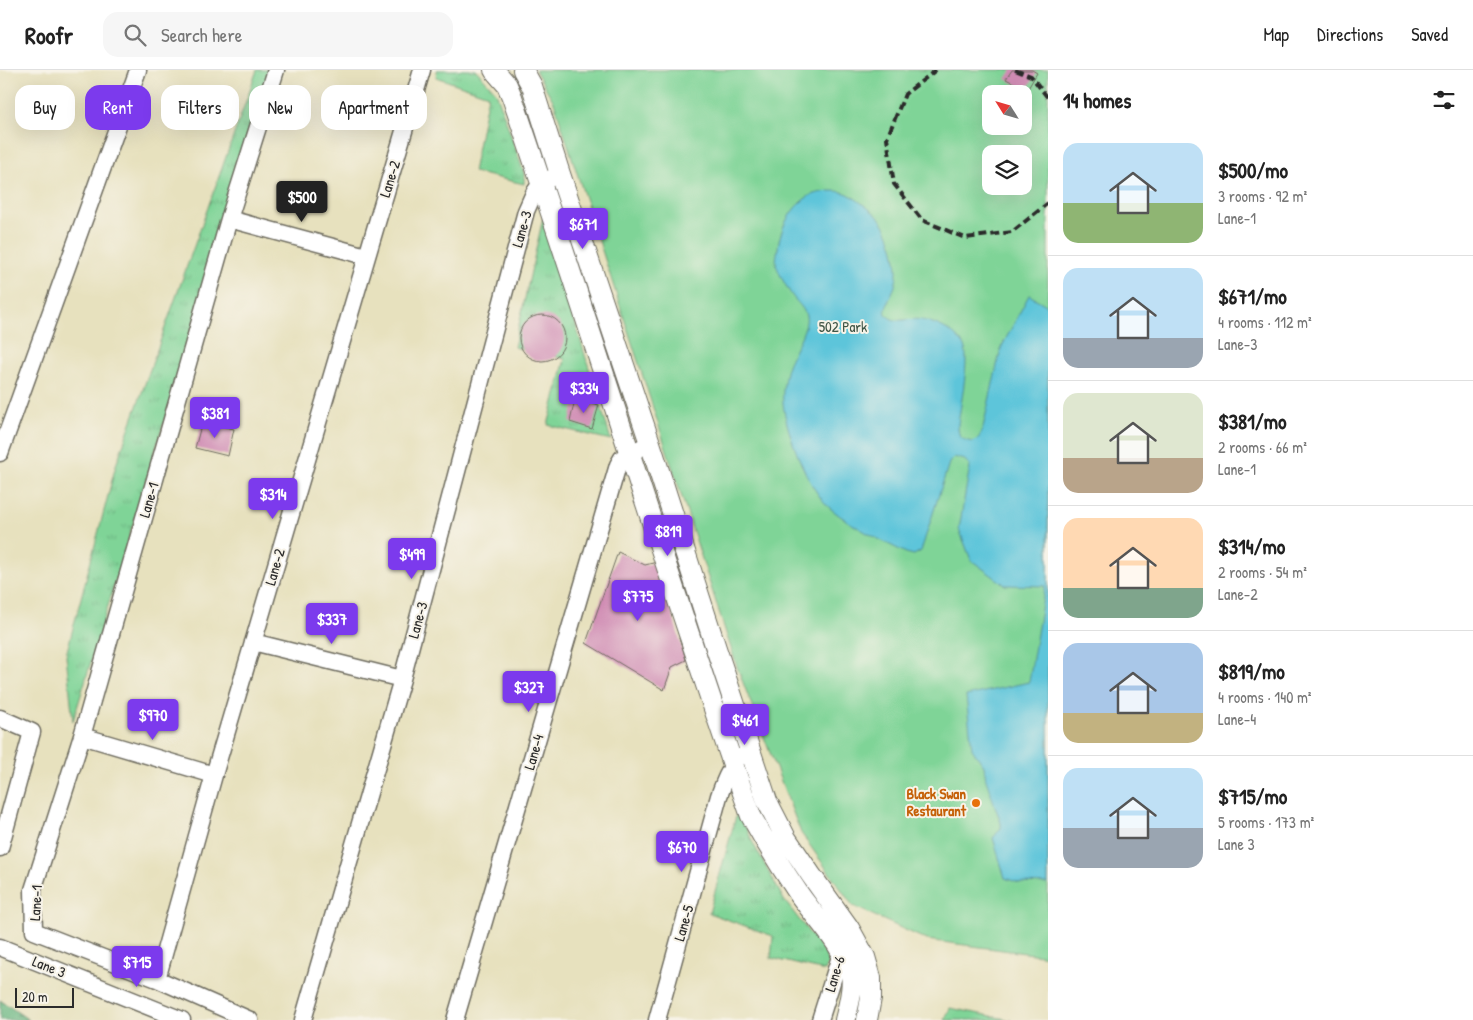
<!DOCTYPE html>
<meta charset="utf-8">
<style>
:root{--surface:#fff;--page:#f6f6f6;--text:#222;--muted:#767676;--line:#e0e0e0;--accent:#7c3aed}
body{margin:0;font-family:"Patrick Hand",sans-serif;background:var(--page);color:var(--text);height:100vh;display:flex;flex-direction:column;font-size:19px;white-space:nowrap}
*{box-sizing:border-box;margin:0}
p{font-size:16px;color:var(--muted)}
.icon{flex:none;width:28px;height:28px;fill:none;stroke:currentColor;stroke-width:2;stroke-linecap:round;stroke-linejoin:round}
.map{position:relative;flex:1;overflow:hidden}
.sheet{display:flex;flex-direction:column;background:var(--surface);width:425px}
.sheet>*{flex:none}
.hud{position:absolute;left:15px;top:15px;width:475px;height:45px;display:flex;gap:10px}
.needle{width:32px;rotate:307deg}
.tools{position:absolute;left:982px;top:15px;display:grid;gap:10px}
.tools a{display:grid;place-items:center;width:50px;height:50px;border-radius:10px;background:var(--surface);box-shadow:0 5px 20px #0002;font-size:25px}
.scale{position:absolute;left:15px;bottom:12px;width:59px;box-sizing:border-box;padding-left:5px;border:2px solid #2b2b2b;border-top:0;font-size:14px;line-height:18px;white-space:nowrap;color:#2b2b2b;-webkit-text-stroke:4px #f7f3e8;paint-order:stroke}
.price{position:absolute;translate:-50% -42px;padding:0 11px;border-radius:5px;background:var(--accent);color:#fff;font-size:16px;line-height:32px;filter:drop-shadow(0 1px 2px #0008)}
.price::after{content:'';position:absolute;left:50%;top:30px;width:15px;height:11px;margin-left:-8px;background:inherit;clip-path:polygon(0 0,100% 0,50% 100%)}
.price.current{background:#222;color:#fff}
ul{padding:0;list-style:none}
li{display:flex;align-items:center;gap:15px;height:125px;padding:0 15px}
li+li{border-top:1px solid var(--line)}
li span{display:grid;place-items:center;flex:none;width:140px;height:100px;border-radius:15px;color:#555}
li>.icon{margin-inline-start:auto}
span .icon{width:60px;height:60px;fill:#fffc;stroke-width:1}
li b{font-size:21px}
h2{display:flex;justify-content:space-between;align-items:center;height:60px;padding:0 15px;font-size:21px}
.pill{padding:0 18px;border-radius:15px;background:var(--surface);box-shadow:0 5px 20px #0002;font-size:18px;line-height:45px}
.pill.current{background:var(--accent);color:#fff}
header{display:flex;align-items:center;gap:30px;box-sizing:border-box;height:70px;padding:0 25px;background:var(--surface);border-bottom:1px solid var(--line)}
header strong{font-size:24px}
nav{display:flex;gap:28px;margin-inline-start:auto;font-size:18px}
.search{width:350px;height:45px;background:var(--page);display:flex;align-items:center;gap:12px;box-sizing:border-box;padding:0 18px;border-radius:15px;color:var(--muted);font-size:19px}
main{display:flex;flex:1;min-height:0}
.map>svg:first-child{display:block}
</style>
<header>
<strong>Roofr</strong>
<div class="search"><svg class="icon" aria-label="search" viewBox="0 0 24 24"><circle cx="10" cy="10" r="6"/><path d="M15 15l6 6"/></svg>Search here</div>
<nav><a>Map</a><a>Directions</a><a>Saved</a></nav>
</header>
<main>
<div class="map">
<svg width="1048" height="950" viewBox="0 0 1048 950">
<defs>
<pattern id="grass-tufts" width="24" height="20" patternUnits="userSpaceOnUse" patternTransform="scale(1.25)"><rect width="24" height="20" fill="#7fd497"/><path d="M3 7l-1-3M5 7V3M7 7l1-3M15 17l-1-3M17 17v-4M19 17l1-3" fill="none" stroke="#6eb682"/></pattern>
<pattern id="forest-firs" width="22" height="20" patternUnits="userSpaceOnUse" patternTransform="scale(1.25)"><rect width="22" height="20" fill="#67b680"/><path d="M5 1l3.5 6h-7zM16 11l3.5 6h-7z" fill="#559469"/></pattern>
</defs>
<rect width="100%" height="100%" fill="#f7f3e8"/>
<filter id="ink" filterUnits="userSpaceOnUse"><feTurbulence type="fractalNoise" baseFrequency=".02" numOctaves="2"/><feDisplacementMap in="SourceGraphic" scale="10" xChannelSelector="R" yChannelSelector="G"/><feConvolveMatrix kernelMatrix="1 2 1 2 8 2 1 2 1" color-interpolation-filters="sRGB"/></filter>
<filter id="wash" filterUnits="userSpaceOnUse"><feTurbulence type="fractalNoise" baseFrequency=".0096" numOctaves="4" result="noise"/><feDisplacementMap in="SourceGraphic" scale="20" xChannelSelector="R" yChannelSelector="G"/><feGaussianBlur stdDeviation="1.12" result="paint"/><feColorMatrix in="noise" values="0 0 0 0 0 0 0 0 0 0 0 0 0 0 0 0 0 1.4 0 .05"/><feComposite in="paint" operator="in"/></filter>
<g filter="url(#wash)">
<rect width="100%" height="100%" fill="#e7e1be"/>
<path fill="url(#grass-tufts)" stroke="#558061" d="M 257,0 L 271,0 L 73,651 L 66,585 L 116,395 Z
M 437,0 L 476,0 L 496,22 L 524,103 L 524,114 L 473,102 L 488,25 L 436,7 Z
M 543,148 L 611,370 L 548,355 L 565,289 L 514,277 Z
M 738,739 L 753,773 L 784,830 L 825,883 L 828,894 L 825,901 L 771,888 L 773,866 L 709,843 Z"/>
<path fill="url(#forest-firs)" stroke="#497056" d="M 0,930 L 29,950 L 0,950 Z"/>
<path fill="#7fd497" stroke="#558061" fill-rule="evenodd" d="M 535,0 L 1048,0 L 1048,886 L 927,870 L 853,836 L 801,763 L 737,597 L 554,32 ZM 991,24 L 1024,24 L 1024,56 L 991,56 ZM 991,84 L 1024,84 L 1024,116 L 991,116 Z
M 950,938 L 1011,950 L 945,950 Z"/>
<path fill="#5dc5da" stroke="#447882" d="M 829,121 C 836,121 841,121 848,124 C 854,127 877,144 881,150 C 891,164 900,194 896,212 C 895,220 883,238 886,244 C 888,247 891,249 895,250 C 904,251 913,248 922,250 C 937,253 959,263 965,279 C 969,292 960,339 958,355 C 958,367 961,370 973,372 L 978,369 L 982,362 L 1001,278 L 1029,225 L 1048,236 L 1048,814 L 1019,813 L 1005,808 L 993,768 L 1001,758 L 1001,753 L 986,710 L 984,696 L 972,679 L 966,626 L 1029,612 L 1045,516 L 1005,515 L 971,490 L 959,459 L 970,396 L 965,390 L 954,387 L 949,393 L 921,481 L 914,485 L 906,483 C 880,470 853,457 831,439 C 808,420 786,362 783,333 C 782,323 784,312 786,302 C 789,287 809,259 806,246 C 804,237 795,231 791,224 C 786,216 780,206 777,197 C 775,192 777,184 778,178 C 780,158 792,135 811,125 C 816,123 823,122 829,121 Z"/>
<g id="blocks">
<path fill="#d08cb4" d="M 1012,0 L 1032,0 L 1037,3 L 1027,20 L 1006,9 Z
M519 268a23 23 0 1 1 46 0a23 23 0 1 1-46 0Z
M 575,329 L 599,335 L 592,359 L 570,352 Z
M 202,352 L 234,359 L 228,386 L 195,378 Z
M 618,482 L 645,495 L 657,492 L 686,590 L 672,597 L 664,620 L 586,573 Z"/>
</g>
</g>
<g filter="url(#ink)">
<use href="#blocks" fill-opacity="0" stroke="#6d6b5e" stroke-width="1"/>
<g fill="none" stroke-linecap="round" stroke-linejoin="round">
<defs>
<path id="minor" d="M 229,149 L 366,186
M 0,383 L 138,0
M 253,572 L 402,609
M 0,648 L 32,662 L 0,778
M 82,666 L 214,705
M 0,877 L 182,950
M 157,909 L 214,705 L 422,0
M 250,950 L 157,909 L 34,861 L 33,820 L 82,666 L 229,149 L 276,0
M 303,950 L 402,609 L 526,141 L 534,123 L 542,112 L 560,104
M 455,950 L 618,395 L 622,388 L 650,373
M 657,950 L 719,726 C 724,712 729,699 739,687
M 820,950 L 844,874"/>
<path id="tertiary" d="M 494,0 L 507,15 L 512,27 C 594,266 667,508 751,746 C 766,773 782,799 799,824 C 817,850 843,874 851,905 C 854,918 848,937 845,950
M 523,0 L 532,16 L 537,32 L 560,104 L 650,373 L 716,578 L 767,731 L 786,768 L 811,805 L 849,858 L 865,887 L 871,908 L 871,928 L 867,950"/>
</defs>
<use href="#minor" stroke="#6d6b5e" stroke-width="19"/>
<use href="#tertiary" stroke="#6d6b5e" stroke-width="22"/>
<use href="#minor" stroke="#fff" stroke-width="16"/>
<use href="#tertiary" stroke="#fff" stroke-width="20"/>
<path stroke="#2b2b2b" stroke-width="4" stroke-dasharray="8 4" stroke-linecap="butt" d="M 936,0 L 905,24 L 887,68 L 894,114 L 922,150 L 965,168 L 1012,162 L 1048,133
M 1015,0 L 1031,6 L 1048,28"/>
</g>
</g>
<circle fill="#e8710a" stroke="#f7f3e8" stroke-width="2" cx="976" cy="733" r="5"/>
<g text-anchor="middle" stroke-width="4" stroke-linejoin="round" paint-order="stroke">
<g font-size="15" fill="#2b2b2b" stroke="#f7f3e8">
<text transform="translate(390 109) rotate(-73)" y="5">Lane-2</text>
<text transform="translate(522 159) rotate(-74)" y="5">Lane-3</text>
<text transform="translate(149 430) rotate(-74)" y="5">Lane-1</text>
<text transform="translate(275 497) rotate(-74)" y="5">Lane-2</text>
<text transform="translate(418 550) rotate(-75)" y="5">Lane-3</text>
<text transform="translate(534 682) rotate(-74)" y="5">Lane-4</text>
<text transform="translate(36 833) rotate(-87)" y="5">Lane-1</text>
<text transform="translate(684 853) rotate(-74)" y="5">Lane-5</text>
<text transform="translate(49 897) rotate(22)" y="5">Lane 3</text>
<text transform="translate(835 904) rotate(-73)" y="5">Lane-6</text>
</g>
<g font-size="15" fill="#405546" stroke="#f7f3e8">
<text x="843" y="262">502 Park</text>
</g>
<g font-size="15" font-weight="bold" fill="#c56008" stroke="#f7f3e8" text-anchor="end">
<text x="966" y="729">Black Swan<tspan x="966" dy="17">Restaurant</tspan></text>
</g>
</g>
</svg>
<div class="tools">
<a><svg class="needle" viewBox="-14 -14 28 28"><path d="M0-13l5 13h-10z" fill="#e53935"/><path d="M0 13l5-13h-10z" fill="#767676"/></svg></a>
<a><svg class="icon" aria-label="layers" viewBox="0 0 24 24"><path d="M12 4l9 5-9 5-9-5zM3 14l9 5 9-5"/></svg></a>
</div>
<div class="scale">20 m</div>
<b class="price current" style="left:302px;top:153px">$500</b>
<b class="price" style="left:583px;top:180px">$671</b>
<b class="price" style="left:584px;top:344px">$334</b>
<b class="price" style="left:215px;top:369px">$381</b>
<b class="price" style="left:273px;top:450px">$314</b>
<b class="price" style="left:668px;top:487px">$819</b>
<b class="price" style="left:412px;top:510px">$499</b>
<b class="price" style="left:638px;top:552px">$775</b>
<b class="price" style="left:332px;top:575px">$337</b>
<b class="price" style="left:529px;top:643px">$327</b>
<b class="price" style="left:153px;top:671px">$970</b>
<b class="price" style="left:745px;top:676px">$461</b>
<b class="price" style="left:682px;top:803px">$670</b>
<b class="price" style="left:137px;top:918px">$715</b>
<div class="hud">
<a class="pill">Buy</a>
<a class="pill current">Rent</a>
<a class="pill">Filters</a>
<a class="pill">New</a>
<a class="pill">Apartment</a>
</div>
</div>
<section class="sheet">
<h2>14 homes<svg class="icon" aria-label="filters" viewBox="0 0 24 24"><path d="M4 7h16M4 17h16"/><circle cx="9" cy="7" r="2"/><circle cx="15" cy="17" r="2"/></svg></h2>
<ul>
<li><span style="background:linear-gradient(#bfe0f5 60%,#8fb573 0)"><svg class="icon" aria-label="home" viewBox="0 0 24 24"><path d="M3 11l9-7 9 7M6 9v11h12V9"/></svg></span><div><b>$500/mo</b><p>3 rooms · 92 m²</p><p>Lane-1</p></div></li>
<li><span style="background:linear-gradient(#bfe0f5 70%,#9aa5b1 0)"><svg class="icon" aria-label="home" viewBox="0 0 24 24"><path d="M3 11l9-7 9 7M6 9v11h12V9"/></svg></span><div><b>$671/mo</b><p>4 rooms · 112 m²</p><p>Lane-3</p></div></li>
<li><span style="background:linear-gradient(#dfe7d0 65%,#b9a48a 0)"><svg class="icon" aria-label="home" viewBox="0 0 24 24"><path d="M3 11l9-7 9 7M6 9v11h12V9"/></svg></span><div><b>$381/mo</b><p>2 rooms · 66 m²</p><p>Lane-1</p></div></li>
<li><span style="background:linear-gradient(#ffd9b3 70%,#7fa58c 0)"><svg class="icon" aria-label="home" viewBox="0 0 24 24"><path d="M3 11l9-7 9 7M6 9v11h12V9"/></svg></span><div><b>$314/mo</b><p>2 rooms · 54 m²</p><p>Lane-2</p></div></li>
<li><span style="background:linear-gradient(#a9c7e8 70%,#c2b280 0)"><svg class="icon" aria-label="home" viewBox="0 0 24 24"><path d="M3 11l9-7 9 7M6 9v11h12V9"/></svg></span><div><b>$819/mo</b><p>4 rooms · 140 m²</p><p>Lane-4</p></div></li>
<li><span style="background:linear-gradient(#bfe0f5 60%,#9aa5b1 0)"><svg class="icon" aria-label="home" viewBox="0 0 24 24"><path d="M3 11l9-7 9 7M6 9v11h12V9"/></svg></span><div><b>$715/mo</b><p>5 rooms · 173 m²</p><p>Lane 3</p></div></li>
</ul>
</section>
</main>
